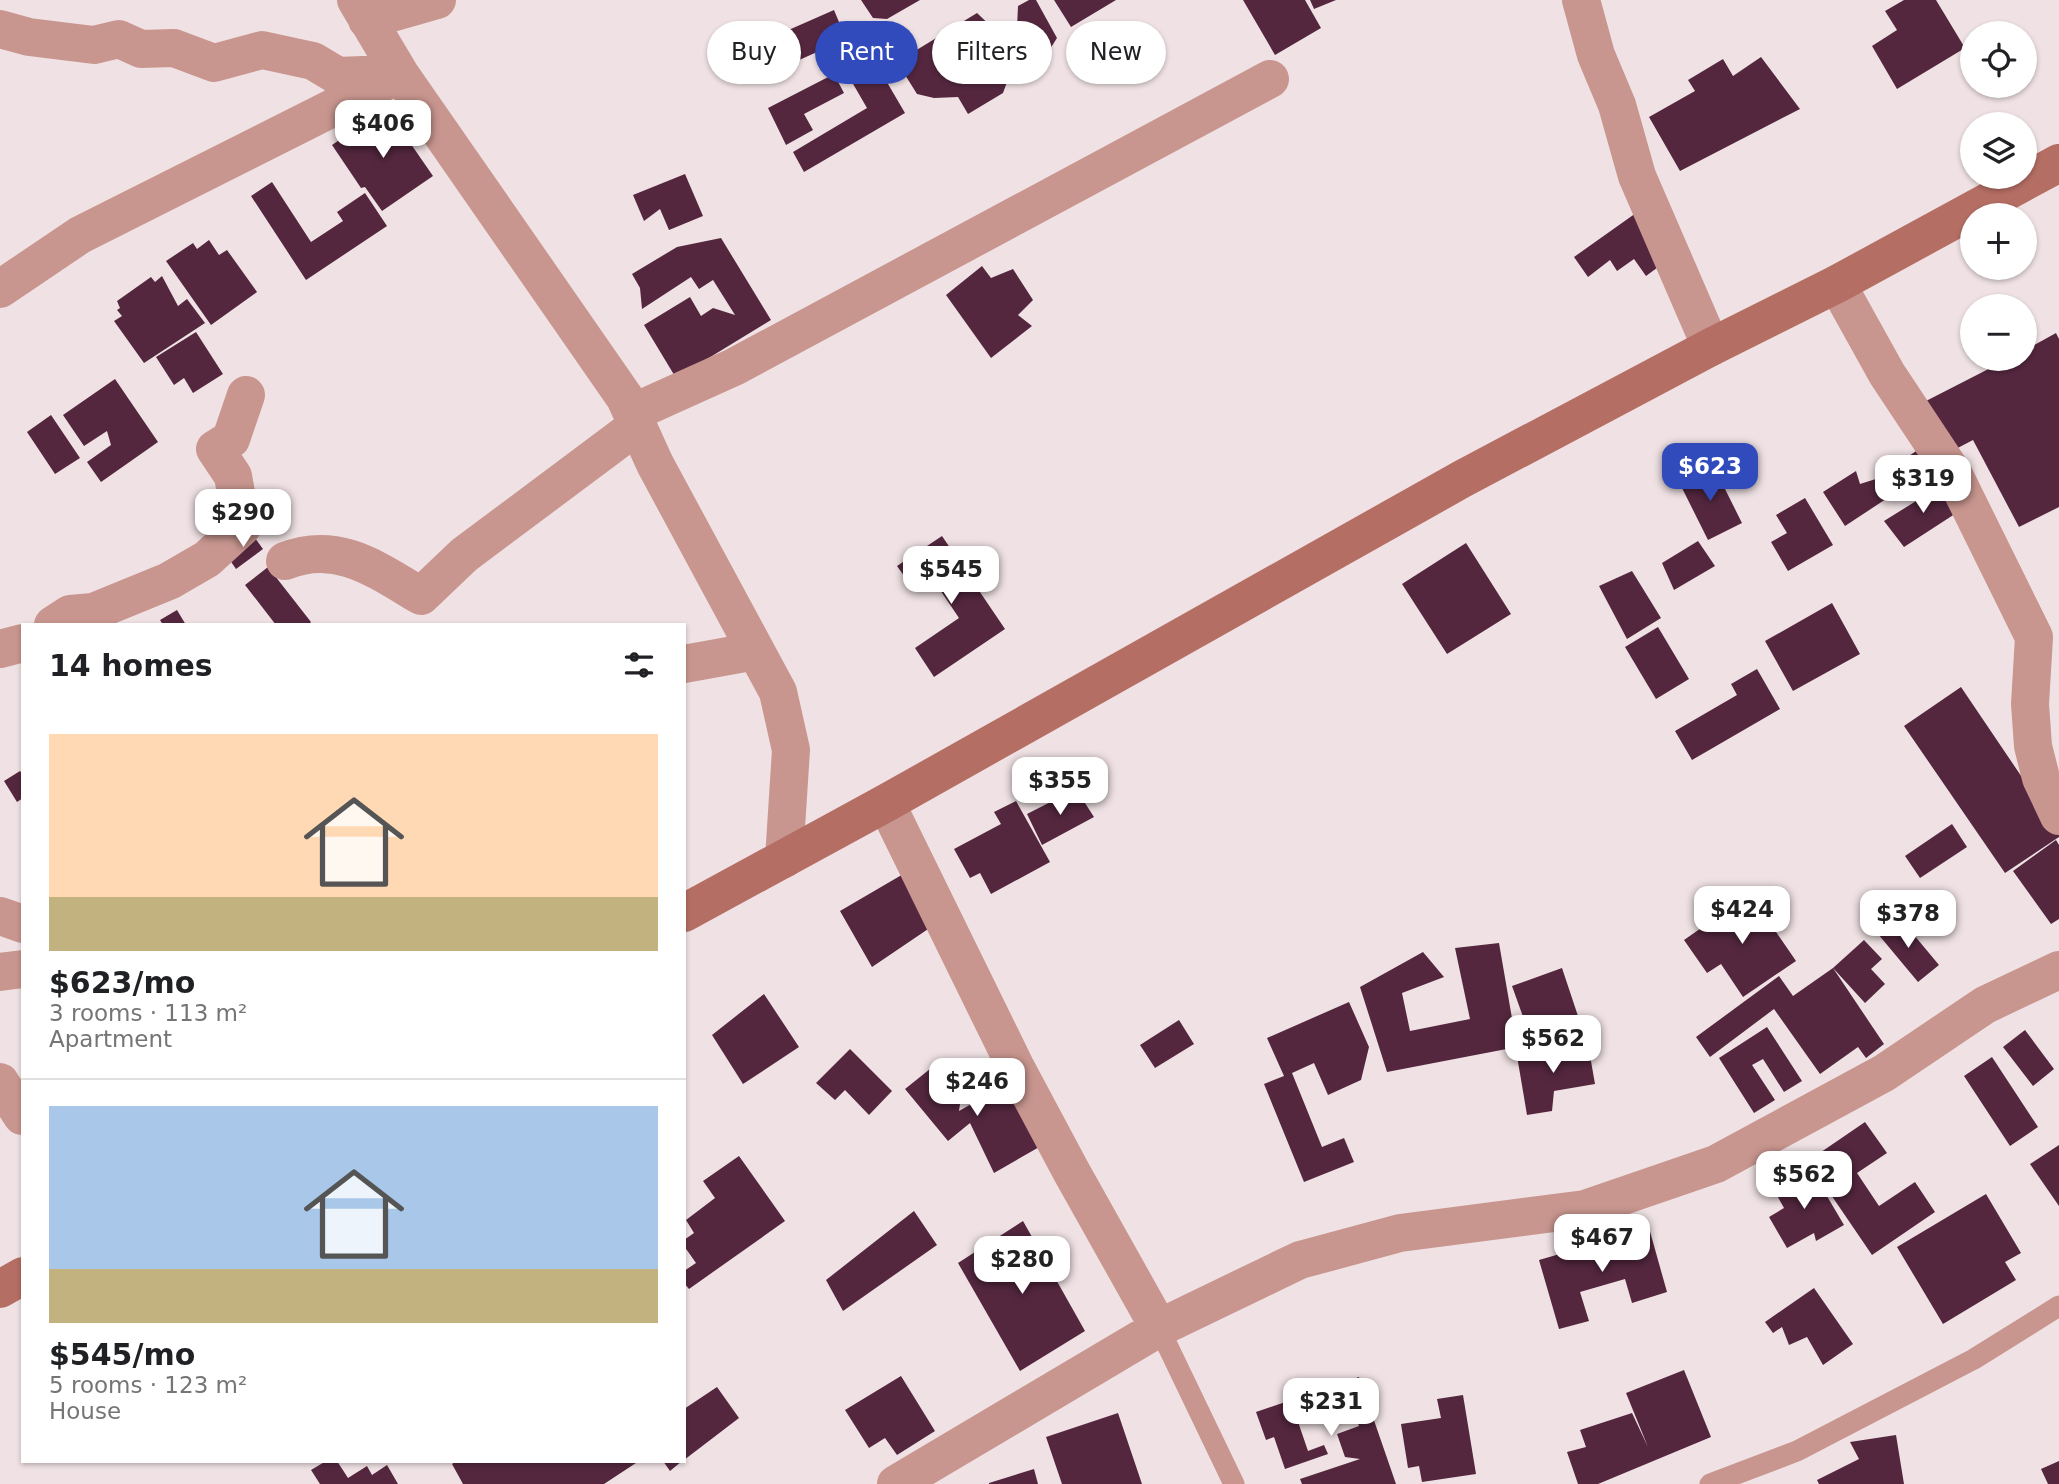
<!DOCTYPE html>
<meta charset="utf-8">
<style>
:root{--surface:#fff;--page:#f6f6f6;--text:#202124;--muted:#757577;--line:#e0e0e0;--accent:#324bbc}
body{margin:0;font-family:"DejaVu Sans",sans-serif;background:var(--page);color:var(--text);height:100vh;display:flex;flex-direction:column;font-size:26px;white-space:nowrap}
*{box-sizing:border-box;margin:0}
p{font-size:23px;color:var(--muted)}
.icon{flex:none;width:38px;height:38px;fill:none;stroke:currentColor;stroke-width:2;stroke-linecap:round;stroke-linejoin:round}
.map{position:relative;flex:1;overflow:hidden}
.sheet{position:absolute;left:21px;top:623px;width:665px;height:840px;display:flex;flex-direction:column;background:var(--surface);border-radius:0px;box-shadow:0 2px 5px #0004}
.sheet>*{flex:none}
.banner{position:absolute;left:707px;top:21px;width:665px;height:63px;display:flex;gap:14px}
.fabs{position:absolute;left:1960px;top:21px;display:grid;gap:14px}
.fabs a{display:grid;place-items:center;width:77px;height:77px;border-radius:50%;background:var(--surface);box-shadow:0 2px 5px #0004;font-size:35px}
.price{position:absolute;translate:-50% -60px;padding:0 16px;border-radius:14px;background:#fff;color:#222;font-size:23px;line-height:46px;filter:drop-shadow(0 2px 4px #0008)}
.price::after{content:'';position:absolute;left:50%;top:42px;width:21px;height:16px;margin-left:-10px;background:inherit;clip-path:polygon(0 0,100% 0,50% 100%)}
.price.active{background:var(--accent);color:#fff}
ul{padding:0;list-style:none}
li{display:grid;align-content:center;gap:14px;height:371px;padding:0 28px}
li+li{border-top:2px solid var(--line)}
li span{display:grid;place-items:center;height:217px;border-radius:0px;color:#555}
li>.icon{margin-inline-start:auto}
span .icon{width:126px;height:126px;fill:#fffc;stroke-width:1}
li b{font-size:30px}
h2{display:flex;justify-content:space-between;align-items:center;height:84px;padding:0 28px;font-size:30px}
.pill{padding:0 24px;border-radius:32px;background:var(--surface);box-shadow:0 2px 5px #0004;font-size:24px;line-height:63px}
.pill.active{background:var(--accent);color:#fff}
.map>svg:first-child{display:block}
</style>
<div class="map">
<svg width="2059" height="1484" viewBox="0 0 2059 1484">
<rect width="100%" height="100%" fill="#f0e2e4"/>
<path fill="#54273f" d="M 861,0 L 920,0 L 887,19 L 873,18 Z
M 1029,0 L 1036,0 L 1057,38 L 1045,57 L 1017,28 L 1018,6 Z
M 1054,0 L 1116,0 L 1071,27 Z
M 1243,0 L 1305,0 L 1321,28 L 1275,55 Z
M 1310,0 L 1336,0 L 1314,9 Z
M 1904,0 L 1936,0 L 1965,48 L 1897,89 L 1872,46 L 1897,30 L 1885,11 Z
M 834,10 L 846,39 L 797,61 L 784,32 Z
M 977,13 L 1018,52 L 1003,93 L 968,114 L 958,97 L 934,98 L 917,94 L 897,62 Z
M 871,55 L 905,113 L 804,172 L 793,152 L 867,108 L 845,70 Z
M 1761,57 L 1800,109 L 1680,171 L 1649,117 L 1695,91 L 1688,80 L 1723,59 L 1733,76 Z
M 834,74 L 844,93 L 804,114 L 813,130 L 786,145 L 768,108 Z
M 386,108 L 433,176 L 382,211 L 365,187 L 361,188 L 332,145 Z
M 685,174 L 703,216 L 669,230 L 660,209 L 644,221 L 633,195 Z
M 272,182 L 311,242 L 343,221 L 337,212 L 365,193 L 387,226 L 306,280 L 251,196 Z
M 1636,213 L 1669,259 L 1646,276 L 1634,259 L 1617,271 L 1610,260 L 1588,277 L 1574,257 Z
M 721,238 L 771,320 L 676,378 L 644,325 L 690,297 L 701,316 L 713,308 L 735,315 L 713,280 L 699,289 L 691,277 L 642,309 L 640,288 L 632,274 L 677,247 Z
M 209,240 L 219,255 L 227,250 L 257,292 L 211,325 L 166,261 L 193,243 L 197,249 Z
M 982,266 L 991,278 L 1013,269 L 1033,300 L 1018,315 L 1032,326 L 991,358 L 946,295 Z
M 162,276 L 178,306 L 187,299 L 205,323 L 144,363 L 114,321 L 122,316 L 117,310 L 120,308 L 117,301 L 151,277 L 155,282 Z
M 196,332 L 223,374 L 193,393 L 184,378 L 174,385 L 156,357 Z
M 2056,333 L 2059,339 L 2059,507 L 2019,527 L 1973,440 L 1952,451 L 1926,401 L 2008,359 L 2025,359 L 2025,350 Z
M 115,379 L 158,442 L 101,482 L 87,462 L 111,445 L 107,431 L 84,446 L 63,415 Z
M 51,415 L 80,458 L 55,474 L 27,432 Z
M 1937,437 L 1952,461 L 1908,489 L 1894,466 Z
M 1713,465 L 1742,523 L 1708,540 L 1679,482 Z
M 1856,471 L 1860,484 L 1879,478 L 1886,499 L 1845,526 L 1823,492 Z
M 1945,483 L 1961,510 L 1904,547 L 1884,521 Z
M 1805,498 L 1833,545 L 1788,571 L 1771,542 L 1787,533 L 1776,515 Z
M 249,530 L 263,549 L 236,569 L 223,550 Z
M 942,536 L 1005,629 L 934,677 L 915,648 L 959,618 L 932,578 L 914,590 L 897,566 Z
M 1698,541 L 1715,566 L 1674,590 L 1662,563 Z
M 1466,543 L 1511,614 L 1447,654 L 1402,584 Z
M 268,567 L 311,622 L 308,625 L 276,625 L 245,585 Z
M 1632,571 L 1661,618 L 1627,639 L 1599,586 Z
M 1832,603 L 1860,654 L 1793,691 L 1765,641 Z
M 177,610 L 186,625 L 163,625 L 160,620 Z
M 1658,627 L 1689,679 L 1656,699 L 1625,647 Z
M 1757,669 L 1780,709 L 1692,760 L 1675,731 L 1737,695 L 1731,684 Z
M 1961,687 L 2059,832 L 2059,837 L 2005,873 L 1904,726 Z
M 20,771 L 23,775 L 23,798 L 17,802 L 4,781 Z
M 1076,789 L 1094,817 L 1042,845 L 1027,814 Z
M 1016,801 L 1050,862 L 991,894 L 980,873 L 970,878 L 954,849 L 1001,824 L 994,812 Z
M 1952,824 L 1967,847 L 1920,878 L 1905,856 Z
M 2056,840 L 2059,845 L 2059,919 L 2051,924 L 2013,871 Z
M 905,873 L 937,923 L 872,967 L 840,911 Z
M 1750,894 L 1796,961 L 1743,997 L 1721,964 L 1707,973 L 1684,940 Z
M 1899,917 L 1939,965 L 1918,982 L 1878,934 Z
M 1864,940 L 1882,959 L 1871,969 L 1885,984 L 1865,1003 L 1833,968 Z
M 1499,943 L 1517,1047 L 1387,1072 L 1360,987 L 1423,952 L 1444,977 L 1402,993 L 1410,1031 L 1470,1019 L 1455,948 Z
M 1562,968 L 1580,1022 L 1531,1039 L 1512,986 Z
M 1833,968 L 1884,1044 L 1866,1058 L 1858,1047 L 1820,1074 L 1774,1009 L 1710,1057 L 1696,1037 L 1779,976 L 1793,996 Z
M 764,994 L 799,1047 L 743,1084 L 712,1035 Z
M 1349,1002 L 1369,1047 L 1361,1080 L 1328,1095 L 1314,1063 L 1292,1073 L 1322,1147 L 1344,1138 L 1354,1162 L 1304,1182 L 1264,1084 L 1284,1076 L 1267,1038 Z
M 1179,1020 L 1194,1044 L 1155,1068 L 1140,1045 Z
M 1767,1027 L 1802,1081 L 1784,1092 L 1763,1059 L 1752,1065 L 1775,1100 L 1754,1113 L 1719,1058 Z
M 2025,1030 L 2054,1069 L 2033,1086 L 2003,1047 Z
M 1588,1044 L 1595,1084 L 1554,1091 L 1552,1111 L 1527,1115 L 1517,1056 Z
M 850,1049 L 892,1091 L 869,1115 L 845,1090 L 835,1100 L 816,1083 Z
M 1992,1057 L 2038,1127 L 2010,1146 L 1964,1076 Z
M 935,1065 L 961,1097 L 959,1111 L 1007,1084 L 1041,1146 L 994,1173 L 970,1123 L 948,1141 L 905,1089 Z
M 1865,1122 L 1887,1153 L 1857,1173 L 1879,1206 L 1915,1182 L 1935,1212 L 1872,1255 L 1808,1161 Z
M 2059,1145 L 2059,1206 L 2030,1164 Z
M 739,1156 L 785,1221 L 689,1289 L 684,1283 L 684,1271 L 696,1263 L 684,1246 L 684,1240 L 694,1233 L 686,1220 L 715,1198 L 703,1181 Z
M 1811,1169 L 1844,1225 L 1816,1241 L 1814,1233 L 1787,1248 L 1769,1217 L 1784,1208 L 1774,1190 Z
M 1986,1194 L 2021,1253 L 2005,1262 L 2016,1280 L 1943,1324 L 1897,1247 Z
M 914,1211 L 937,1245 L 843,1311 L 826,1280 Z
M 1023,1221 L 1085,1331 L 1020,1371 L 958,1263 Z
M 1649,1228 L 1667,1292 L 1632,1303 L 1625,1279 L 1580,1292 L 1589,1321 L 1559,1329 L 1539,1260 Z
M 1814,1288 L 1853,1344 L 1823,1365 L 1807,1337 L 1789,1345 L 1782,1327 L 1773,1333 L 1765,1322 Z
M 1684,1370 L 1711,1437 L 1598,1484 L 1578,1484 L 1567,1452 L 1586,1447 L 1580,1430 L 1632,1413 L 1648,1447 L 1626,1393 Z
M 901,1376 L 935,1431 L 897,1455 L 885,1438 L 869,1448 L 845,1410 Z
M 1359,1377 L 1396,1484 L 1302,1484 L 1300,1479 L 1360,1459 L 1345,1457 L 1337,1434 L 1359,1426 L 1349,1397 L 1296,1416 L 1308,1451 L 1324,1445 L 1328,1454 L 1285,1469 L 1274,1437 L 1266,1440 L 1256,1412 Z
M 717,1387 L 739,1418 L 684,1460 L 684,1409 Z
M 1463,1395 L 1476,1474 L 1422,1482 L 1419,1466 L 1408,1468 L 1401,1424 L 1441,1418 L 1437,1399 Z
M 1118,1413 L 1142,1484 L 1062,1484 L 1046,1437 Z
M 1896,1435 L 1904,1484 L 1819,1484 L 1817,1480 L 1859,1459 L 1850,1442 Z
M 326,1461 L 337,1461 L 348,1478 L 367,1466 L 372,1475 L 387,1465 L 398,1484 L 320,1484 L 311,1470 Z
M 456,1461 L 639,1461 L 604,1484 L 463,1484 L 452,1464 Z
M 663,1461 L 682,1461 L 670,1471 Z
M 2059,1461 L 2059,1484 L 2048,1484 L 2041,1469 Z
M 1034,1469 L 1038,1484 L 989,1484 L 989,1483 Z"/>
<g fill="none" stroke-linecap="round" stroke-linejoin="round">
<path stroke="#c8968f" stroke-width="21" d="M 1159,1328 L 1234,1484
M 1710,1484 L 1797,1451 L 1974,1359 L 2059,1306"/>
<path stroke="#c8968f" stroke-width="38" d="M 356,0 L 400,74 L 625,398 L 655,464 L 778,692 L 791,750 L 784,859
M 1581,0 L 1596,55 L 1617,105 L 1637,176 L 1711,347
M 367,20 L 437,0
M 0,29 L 29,37 L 94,45 L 119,39 L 141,49 L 174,48 L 214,63 L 262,50 L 313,61 L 338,76 L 388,74
M 1837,284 L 1887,374 L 1954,475 L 2034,637 L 2030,704 L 2033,746 L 2041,778 L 2059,816
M 0,289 L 80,235 L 400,74
M 632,413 L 734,367 L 1270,79
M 285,561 C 338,540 377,570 421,596 L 464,555 L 638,425
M 53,625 L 70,614 L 93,612 L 169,581 L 207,559 L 242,527 L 233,476 L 215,449 L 231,439 L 246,395
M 0,649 L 23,643
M 684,664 L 756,651
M 886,803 L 1016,1068 L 1071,1171 L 1159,1328
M 0,916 L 23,924
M 0,972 L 23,969
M 0,1082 L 22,1116
M 896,1484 L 1159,1328 L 1300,1260 L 1400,1233 L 1585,1209 L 1716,1164 L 1884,1073 L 1985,1005 L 2059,970"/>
<path stroke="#b56e64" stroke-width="38" d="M 684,913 L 886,803 L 1462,479 L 1711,347 L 1837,284 L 2059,163
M 0,1289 L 23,1276"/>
</g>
</svg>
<div class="fabs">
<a><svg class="icon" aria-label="locate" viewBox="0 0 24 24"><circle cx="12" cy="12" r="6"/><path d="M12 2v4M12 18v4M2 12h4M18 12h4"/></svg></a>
<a><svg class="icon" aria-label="layers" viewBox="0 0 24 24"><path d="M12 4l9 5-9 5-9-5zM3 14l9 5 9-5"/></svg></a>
<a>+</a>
<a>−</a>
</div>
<b class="price" style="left:383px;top:160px">$406</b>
<b class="price active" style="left:1710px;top:503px">$623</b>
<b class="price" style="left:1923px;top:515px">$319</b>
<b class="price" style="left:243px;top:549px">$290</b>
<b class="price" style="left:951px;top:606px">$545</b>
<b class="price" style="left:1060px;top:817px">$355</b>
<b class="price" style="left:1742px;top:946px">$424</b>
<b class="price" style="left:1908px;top:950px">$378</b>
<b class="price" style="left:1553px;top:1075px">$562</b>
<b class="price" style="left:977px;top:1118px">$246</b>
<b class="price" style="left:1804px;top:1211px">$562</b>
<b class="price" style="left:1602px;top:1274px">$467</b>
<b class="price" style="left:1022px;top:1296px">$280</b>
<b class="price" style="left:1331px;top:1438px">$231</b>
<div class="banner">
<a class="pill">Buy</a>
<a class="pill active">Rent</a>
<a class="pill">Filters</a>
<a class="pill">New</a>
</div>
<section class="sheet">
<h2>14 homes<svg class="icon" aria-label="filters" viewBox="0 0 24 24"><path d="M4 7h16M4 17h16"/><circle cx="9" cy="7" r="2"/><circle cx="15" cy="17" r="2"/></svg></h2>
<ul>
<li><span style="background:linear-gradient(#ffd9b3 75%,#c2b280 0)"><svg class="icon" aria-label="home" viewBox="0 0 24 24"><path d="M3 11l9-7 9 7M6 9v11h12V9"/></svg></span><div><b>$623/mo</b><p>3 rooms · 113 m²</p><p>Apartment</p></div></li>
<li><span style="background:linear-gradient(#a9c7e8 75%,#c2b280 0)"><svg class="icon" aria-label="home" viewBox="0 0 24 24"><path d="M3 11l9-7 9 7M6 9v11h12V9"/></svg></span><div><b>$545/mo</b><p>5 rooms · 123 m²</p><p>House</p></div></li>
</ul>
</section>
</div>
